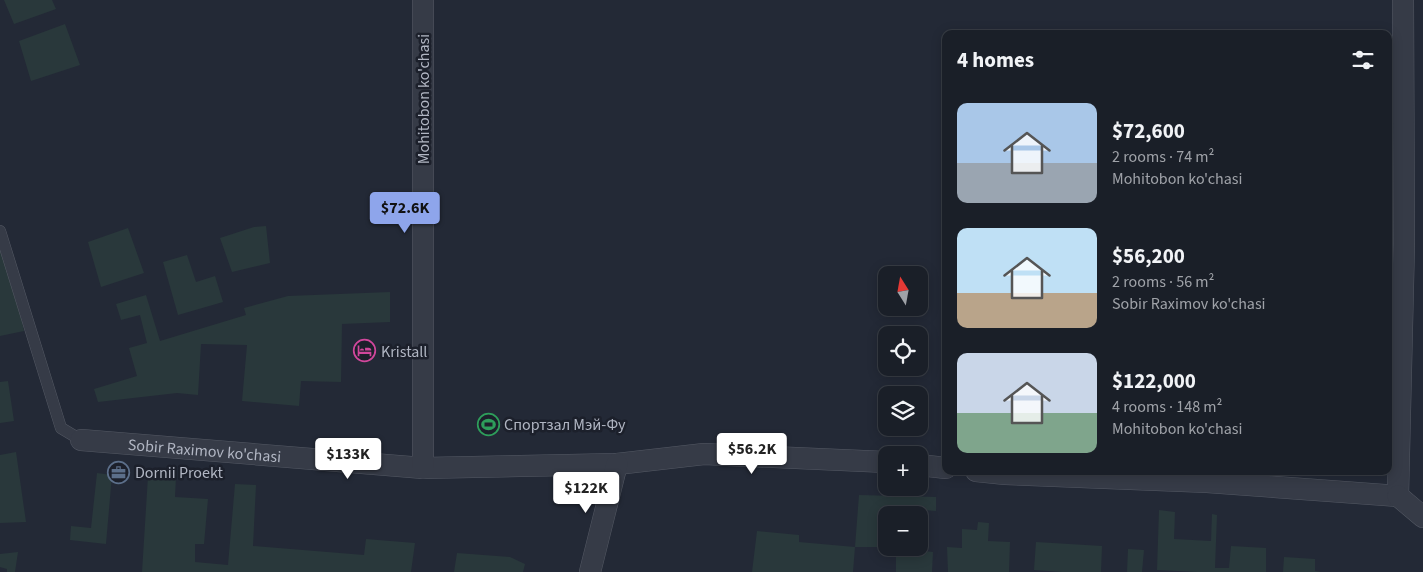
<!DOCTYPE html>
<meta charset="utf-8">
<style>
:root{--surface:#1a1f28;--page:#272c34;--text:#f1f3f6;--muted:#9fa2a8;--line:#383d45;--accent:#8ea5eb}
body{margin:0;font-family:"Source Sans 3",sans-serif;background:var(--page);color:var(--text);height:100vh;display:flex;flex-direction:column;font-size:19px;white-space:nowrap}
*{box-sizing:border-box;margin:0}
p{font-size:16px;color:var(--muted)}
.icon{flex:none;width:28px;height:28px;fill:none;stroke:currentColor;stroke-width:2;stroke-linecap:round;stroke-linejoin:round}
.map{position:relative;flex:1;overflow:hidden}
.details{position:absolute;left:942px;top:30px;width:450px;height:445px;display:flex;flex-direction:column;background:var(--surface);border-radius:10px;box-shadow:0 2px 12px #0003,0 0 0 1px var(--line)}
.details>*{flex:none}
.needle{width:32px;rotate:349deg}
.tools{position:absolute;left:878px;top:266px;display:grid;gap:10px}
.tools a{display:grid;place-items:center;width:50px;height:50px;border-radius:10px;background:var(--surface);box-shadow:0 2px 12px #0003,0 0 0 1px var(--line);font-size:25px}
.price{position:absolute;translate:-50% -42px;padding:0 11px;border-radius:5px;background:#fff;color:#222;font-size:16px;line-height:32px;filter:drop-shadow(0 1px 2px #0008)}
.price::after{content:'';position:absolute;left:50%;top:30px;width:15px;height:11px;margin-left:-8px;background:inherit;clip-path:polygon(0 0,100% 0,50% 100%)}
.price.current{background:var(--accent);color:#111}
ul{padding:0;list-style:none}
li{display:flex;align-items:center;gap:15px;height:125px;padding:0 15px}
li span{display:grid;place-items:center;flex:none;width:140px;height:100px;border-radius:10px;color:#555}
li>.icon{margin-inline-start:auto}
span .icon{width:60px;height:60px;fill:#fffc;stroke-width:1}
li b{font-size:21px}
h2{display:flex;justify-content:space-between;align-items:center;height:60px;padding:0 15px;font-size:21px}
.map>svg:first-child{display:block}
</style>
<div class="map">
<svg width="1423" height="572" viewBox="0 0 1423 572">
<rect width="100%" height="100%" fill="#232936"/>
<path fill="#29383b" d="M 4,0 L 52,0 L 56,9 L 14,24 Z
M 65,24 L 80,65 L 31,81 L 19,41 Z
M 266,226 L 270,263 L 232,272 L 220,238 L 254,227 Z
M 128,228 L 144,273 L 101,287 L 88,242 Z
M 0,233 L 13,278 L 24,331 L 0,336 Z
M 187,255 L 196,282 L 215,276 L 223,302 L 178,315 L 163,262 Z
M 390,292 L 390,322 L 342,324 L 341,382 L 301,381 L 299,406 L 242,401 L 247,345 L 201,344 L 198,395 L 177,393 L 98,402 L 94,389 L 137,376 L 129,348 L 147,343 L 140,315 L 121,320 L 116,304 L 146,295 L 160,341 L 246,315 L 244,308 L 288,296 Z
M 8,381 L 14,421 L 0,423 L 0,382 Z
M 16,452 L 26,522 L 0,523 L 0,455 Z
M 97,473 L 112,475 L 106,544 L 70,540 L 71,526 L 91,528 Z
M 148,476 L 176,477 L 175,497 L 208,499 L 204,544 L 195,544 L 195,562 L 228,565 L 235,484 L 256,485 L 253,546 L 364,555 L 366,539 L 415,543 L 411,572 L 142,572 Z
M 859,495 L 936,497 L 936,511 L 885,507 L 879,547 L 855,547 L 853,572 L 752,572 L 757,531 L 799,535 L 799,542 L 855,547 Z
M 1159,510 L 1175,512 L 1174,539 L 1211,541 L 1212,514 L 1217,515 L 1215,568 L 1229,568 L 1231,546 L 1266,548 L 1266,572 L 1197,572 L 1157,570 Z
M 978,522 L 989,523 L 988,541 L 1010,542 L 1009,572 L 948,572 L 947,547 L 962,548 L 962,529 L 977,530 Z
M 1036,542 L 1102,546 L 1101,572 L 1062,572 L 1034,570 Z
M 896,548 L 933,552 L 932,572 L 896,572 Z
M 1128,549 L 1144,550 L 1142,572 L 1127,572 Z
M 18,552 L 15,572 L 7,572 L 7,569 L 0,567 L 0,554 Z
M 457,553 L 510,557 L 525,564 L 523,572 L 454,572 Z
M 1284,557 L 1315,559 L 1315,571 L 1321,572 L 1283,572 Z"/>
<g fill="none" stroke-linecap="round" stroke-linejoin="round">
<defs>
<path id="lane" d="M 0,231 L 61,428 L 81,440"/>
<g id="street">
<path id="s1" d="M 81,440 L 423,468 L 617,464 L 704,454 L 886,462"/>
<path d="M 919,465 L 946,468"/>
<path d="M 423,468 L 423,0"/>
<path d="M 976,471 L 1005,474 L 1207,482 L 1398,496"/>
<path d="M 1398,496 L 1404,244 L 1403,0"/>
<path d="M 1398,496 L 1423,517"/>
<path d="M 590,572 L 617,464"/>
</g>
</defs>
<use href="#lane" stroke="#545964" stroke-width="12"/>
<use href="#street" stroke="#545964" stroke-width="22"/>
<use href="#lane" stroke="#363b47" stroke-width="11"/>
<use href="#street" stroke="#363b47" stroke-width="21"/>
</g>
<defs>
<symbol id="hotel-ring" viewBox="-11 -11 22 22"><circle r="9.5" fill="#1c202b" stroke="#d1479c" stroke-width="1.5"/><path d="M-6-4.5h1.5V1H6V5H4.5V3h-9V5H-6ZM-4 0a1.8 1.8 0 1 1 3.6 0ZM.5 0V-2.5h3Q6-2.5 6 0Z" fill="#d1479c"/></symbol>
<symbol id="stadium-ring" viewBox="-11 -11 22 22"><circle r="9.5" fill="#1c202b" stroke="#2e9e5b" stroke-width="1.5"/><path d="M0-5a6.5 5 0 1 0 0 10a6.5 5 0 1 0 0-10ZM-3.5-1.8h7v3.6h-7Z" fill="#2e9e5b"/></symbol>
<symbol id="office-ring" viewBox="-11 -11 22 22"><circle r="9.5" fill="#1c202b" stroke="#5c6f8a" stroke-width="1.5"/><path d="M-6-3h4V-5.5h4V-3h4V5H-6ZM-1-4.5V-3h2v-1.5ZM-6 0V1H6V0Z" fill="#5c6f8a"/></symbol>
</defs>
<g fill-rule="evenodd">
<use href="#hotel-ring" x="352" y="338" width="25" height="25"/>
<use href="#stadium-ring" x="476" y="412" width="25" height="25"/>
<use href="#office-ring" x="106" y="460" width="25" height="25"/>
</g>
<g text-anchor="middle" stroke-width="5" stroke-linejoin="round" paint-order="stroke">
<g font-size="16" fill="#b1b6c3" stroke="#1c202b">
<text transform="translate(423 99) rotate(-90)" y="6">Mohitobon ko'chasi</text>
<text dy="6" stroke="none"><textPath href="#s1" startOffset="124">Sobir Raximov ko'chasi</textPath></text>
</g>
<g font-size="16" fill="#b1b6c3" stroke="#1c202b" text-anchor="start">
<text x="381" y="357">Kristall</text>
<text x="504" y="430">Спортзал Мэй-Фу</text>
<text x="135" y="478">Dornii Proekt</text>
</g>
</g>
</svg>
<div class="tools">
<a><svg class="needle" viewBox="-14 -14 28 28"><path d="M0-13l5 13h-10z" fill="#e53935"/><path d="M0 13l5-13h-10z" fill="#9fa2a8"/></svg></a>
<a><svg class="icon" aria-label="locate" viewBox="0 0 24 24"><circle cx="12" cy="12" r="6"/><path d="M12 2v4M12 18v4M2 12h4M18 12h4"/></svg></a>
<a><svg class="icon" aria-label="layers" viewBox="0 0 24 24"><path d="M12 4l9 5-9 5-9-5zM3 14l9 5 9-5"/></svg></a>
<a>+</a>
<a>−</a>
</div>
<b class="price current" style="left:405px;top:234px">$72.6K</b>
<b class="price" style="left:752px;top:475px">$56.2K</b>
<b class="price" style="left:348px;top:480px">$133K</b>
<b class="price" style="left:586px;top:514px">$122K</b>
<section class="details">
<h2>4 homes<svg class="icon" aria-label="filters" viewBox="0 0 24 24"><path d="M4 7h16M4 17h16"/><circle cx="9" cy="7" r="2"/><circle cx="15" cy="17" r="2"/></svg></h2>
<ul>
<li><span style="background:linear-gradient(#a9c7e8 60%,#9aa5b1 0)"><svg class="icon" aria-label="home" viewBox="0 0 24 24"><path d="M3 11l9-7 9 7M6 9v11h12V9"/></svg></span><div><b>$72,600</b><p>2 rooms · 74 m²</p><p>Mohitobon ko'chasi</p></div></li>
<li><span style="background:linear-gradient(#bfe0f5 65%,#b9a48a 0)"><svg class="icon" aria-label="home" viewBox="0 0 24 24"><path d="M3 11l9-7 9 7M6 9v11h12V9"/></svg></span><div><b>$56,200</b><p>2 rooms · 56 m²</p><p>Sobir Raximov ko'chasi</p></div></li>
<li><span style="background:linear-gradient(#c9d6e8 60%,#7fa58c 0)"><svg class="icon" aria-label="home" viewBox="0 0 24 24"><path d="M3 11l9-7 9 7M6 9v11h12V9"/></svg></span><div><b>$122,000</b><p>4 rooms · 148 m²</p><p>Mohitobon ko'chasi</p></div></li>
</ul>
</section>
</div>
